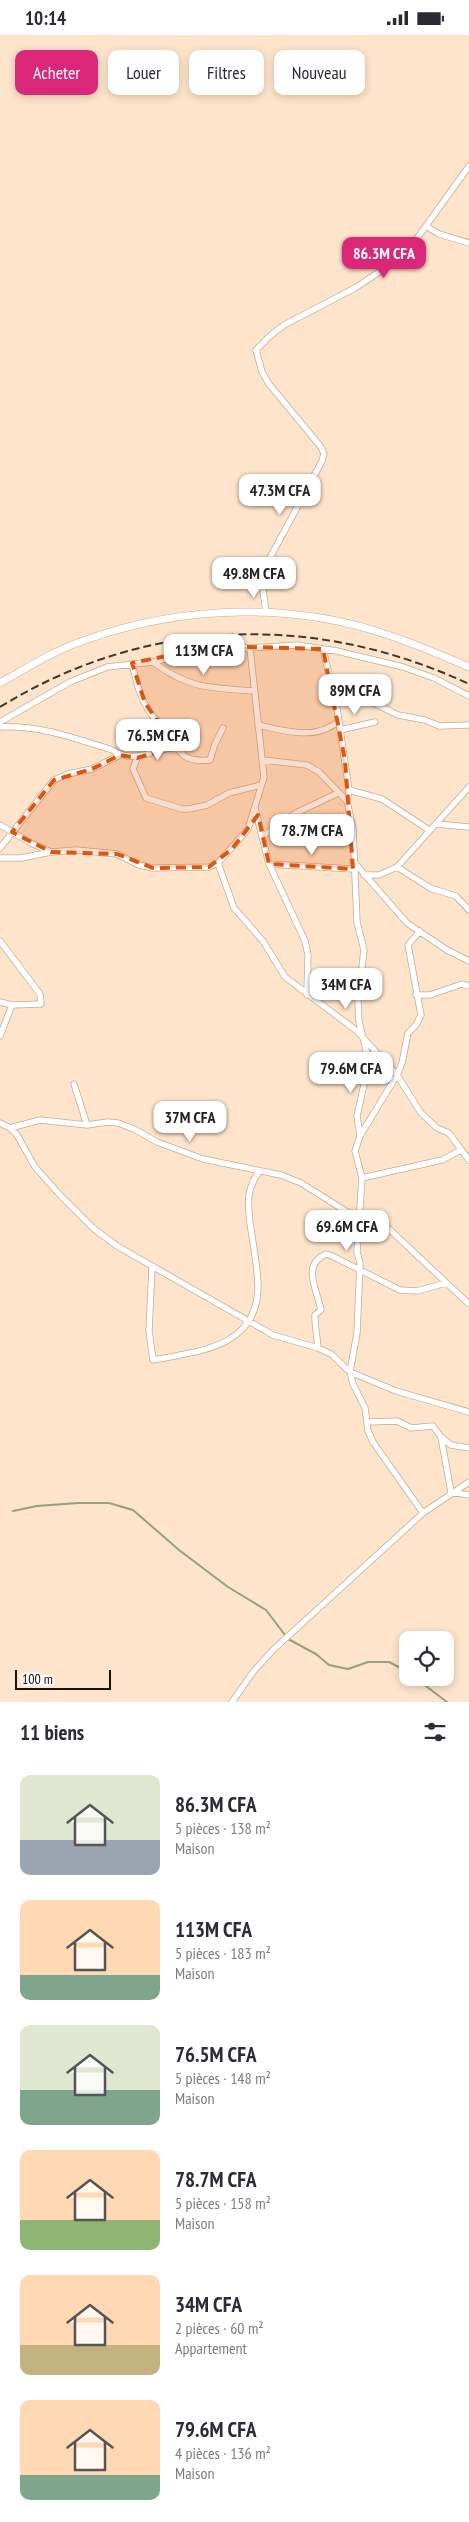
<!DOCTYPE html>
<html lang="fr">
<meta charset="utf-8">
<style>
:root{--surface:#fff;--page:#f7f7f7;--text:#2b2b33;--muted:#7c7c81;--accent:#db2777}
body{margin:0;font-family:"PT Sans Narrow",sans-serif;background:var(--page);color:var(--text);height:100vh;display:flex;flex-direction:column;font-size:19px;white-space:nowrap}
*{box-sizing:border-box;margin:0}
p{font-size:16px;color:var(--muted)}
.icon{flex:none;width:28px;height:28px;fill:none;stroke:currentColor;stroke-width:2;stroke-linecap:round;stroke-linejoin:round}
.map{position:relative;height:1667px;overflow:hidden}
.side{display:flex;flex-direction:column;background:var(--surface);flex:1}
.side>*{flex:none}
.banner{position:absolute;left:15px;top:15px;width:440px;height:45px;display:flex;gap:10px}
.buttons{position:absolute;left:399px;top:1596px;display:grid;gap:10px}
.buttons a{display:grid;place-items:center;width:55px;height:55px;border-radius:10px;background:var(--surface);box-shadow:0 2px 8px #0003;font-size:25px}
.scale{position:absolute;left:15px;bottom:12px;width:96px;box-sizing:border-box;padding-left:5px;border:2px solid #191008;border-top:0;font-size:14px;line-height:18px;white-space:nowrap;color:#191008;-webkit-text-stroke:4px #fff;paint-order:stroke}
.price{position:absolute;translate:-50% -42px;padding:0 11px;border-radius:10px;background:#fff;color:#222;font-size:16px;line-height:32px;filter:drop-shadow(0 1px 2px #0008)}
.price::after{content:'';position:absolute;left:50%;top:30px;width:15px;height:11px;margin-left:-8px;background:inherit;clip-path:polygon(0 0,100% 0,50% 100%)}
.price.selected{background:var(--accent);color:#fff}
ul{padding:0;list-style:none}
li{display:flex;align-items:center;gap:15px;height:125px;padding:0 20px}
li span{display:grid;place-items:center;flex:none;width:140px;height:100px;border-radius:10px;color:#555}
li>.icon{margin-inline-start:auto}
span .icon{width:60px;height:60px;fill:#fffc;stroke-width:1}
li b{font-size:21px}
h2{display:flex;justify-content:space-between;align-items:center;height:60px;padding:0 20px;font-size:21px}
.chip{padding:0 18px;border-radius:10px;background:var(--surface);box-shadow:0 2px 8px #0003;font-size:18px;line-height:45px}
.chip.selected{background:var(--accent);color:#fff}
.status{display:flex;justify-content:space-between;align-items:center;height:35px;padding:0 25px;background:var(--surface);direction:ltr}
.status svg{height:14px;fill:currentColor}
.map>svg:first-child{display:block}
</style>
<div class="status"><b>10:14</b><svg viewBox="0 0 49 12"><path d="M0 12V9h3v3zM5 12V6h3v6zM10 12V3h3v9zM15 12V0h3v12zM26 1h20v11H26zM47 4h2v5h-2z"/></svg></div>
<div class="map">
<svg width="469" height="1667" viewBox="0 0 469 1667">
<rect width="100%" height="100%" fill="#fee4cb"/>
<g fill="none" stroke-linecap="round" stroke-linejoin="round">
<path stroke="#90a27e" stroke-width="2" d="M 13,1476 L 37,1471 L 78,1468 L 109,1468 L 133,1475 L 179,1515 L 228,1552 L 266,1575 L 285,1600
M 288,1604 L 316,1619 L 329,1630 L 348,1634 L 368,1627 L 389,1627 L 408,1637
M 414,1642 L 447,1667"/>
<defs>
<path id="minor" d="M 426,191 L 439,199 L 469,208
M 266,577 L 262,548 L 265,532 L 322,426 L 324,419 L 321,412 L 269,349 L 262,337 L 256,315 L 271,300 L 284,290 L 355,253 L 405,220 L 469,131
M 323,614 L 337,674 L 349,755 L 347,766 L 353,794 L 357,887 L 364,915 L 358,967 L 359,987 L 369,1027 L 357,1081 L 360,1101 L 355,1116 L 362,1143 L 357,1217 L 360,1228 L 357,1298 L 350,1337 L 353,1349 L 365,1373 L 368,1396 L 373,1407 L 423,1478
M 153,627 C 189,654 211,653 254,656
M 132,628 C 136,646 140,664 151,679 C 155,684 160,688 164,693 C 180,714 178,728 210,725 L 215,709 L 223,693
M 331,647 L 398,680 L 425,685 L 439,691 L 469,690
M 0,687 L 70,647 L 107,632 L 153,627 L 215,611 L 250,613 L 297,610 L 337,616 L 403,632 L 434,643 L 469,661
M 258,690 C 285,696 315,706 339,686
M 0,692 C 40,690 74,703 112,715 C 133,729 152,716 174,712
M 340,695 L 375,687
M 137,723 L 133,734 L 146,763 L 182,774 L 189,774 L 207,770 L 229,758 L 261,750
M 263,725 L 307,730 L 319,737 L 347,766
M 349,755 L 382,764 L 429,795
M 255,773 L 269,829 L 305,906 L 308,920 L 307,960
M 436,789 L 469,792
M 0,790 L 31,808 L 51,817
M 263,801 L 294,779 L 338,758
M 0,813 L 54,745 L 68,739 L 92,734 L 120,720
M 0,823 L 21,823 L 51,817 L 76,815 L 117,819 L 139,830 L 153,833 L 209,832 L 218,828 L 248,794 L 264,742 L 250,613
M 353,826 L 407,888 L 447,915 L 469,926
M 218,828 L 234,873 L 263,906 L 285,942 L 357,996 L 397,1040 L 421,1078 L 437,1093 L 449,1098 L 469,1125
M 269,829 L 353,834
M 397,832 L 430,853 L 456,861 L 469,875
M 364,840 L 379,840 L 397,832 L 469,752
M 0,906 L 40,959 L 41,969 L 12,970 L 0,967
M 416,960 L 430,960 L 462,949 L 469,951
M 0,1001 L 12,970
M 74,1049 L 87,1090
M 0,1088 L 10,1093 L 17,1100 L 35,1132 L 60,1160 L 93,1193 L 117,1211 L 273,1300 L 318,1313 L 331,1319 L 350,1337 L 396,1356 L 469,1377
M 10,1093 L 40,1085 L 87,1090 L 108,1087 L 118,1088 L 134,1094 L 157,1107 L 203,1124 L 281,1140 L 301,1148 L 360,1185 L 373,1186 L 389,1194 L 469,1269
M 360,1101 L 397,1040 L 402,1028 L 408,998 L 416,990 L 421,980 L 408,910 L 420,896
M 362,1143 L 442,1125 L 461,1115
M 152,1232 L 149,1296 L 153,1325 C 201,1316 259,1312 258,1249 C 257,1229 253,1208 250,1188 C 248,1168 246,1154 259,1137
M 318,1313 L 315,1285 L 315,1280 L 321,1275 C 317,1254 301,1230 326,1219 L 332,1221 L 400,1255 L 417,1256 L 446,1248
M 367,1387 L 397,1386 L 411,1393 L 433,1391 L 441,1402 L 451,1457
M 441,1402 L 451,1410 L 469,1413
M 451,1457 L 469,1460
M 232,1667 L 253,1637 L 274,1614 L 423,1478 L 469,1447"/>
<path id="tertiary" d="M 0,648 C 29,632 57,614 88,604 C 185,570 295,567 391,601 C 418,610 443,621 469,632"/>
</defs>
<use href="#minor" stroke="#c4ac93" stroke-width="7"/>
<use href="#tertiary" stroke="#c4ac93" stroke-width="8"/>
<use href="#minor" stroke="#fff" stroke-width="5.5"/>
<use href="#tertiary" stroke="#fff" stroke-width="7"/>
<path stroke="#42362b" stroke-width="2" stroke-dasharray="8 4" stroke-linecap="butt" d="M 0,672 C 146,582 315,577 469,649"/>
</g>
<path fill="#de550c" fill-opacity="0.2" stroke="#de550c" stroke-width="4" stroke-dasharray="10 6" stroke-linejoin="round" d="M 215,611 L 323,614 L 345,725 L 353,834 L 269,829 L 258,780 L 232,814 L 209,832 L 153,833 L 117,819 L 51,817 L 12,797 L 54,745 L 92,734 L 120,720 L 137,723 L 175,711 L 145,668 L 132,628 Z"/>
</svg>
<div class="buttons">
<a><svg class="icon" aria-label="locate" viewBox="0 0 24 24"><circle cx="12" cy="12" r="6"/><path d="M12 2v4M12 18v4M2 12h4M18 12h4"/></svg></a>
</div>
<div class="scale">100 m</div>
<b class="price selected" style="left:384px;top:244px">86.3M CFA</b>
<b class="price" style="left:280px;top:481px">47.3M CFA</b>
<b class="price" style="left:254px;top:564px">49.8M CFA</b>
<b class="price" style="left:204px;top:641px">113M CFA</b>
<b class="price" style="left:355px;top:681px">89M CFA</b>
<b class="price" style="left:158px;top:726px">76.5M CFA</b>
<b class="price" style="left:312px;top:821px">78.7M CFA</b>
<b class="price" style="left:346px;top:975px">34M CFA</b>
<b class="price" style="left:351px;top:1059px">79.6M CFA</b>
<b class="price" style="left:190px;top:1108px">37M CFA</b>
<b class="price" style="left:347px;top:1217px">69.6M CFA</b>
<div class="banner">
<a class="chip selected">Acheter</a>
<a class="chip">Louer</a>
<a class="chip">Filtres</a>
<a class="chip">Nouveau</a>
</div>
</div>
<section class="side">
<h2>11 biens<svg class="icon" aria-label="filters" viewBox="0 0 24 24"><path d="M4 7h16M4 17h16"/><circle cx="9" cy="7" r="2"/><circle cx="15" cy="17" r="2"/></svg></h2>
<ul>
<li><span style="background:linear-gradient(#dfe7d0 65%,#9aa5b1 0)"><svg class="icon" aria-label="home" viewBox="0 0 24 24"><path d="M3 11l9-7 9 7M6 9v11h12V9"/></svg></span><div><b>86.3M CFA</b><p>5 pièces · 138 m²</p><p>Maison</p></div></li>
<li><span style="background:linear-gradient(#ffd9b3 75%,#7fa58c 0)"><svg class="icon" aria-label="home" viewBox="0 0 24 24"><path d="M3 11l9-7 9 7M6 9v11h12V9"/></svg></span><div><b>113M CFA</b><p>5 pièces · 183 m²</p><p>Maison</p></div></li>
<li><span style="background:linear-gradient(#dfe7d0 65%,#7fa58c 0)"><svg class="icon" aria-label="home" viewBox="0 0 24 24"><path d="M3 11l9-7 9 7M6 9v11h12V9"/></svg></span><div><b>76.5M CFA</b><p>5 pièces · 148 m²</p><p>Maison</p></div></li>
<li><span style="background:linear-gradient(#ffd9b3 70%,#8fb573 0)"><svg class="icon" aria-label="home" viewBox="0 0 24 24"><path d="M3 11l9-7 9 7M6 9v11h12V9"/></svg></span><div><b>78.7M CFA</b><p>5 pièces · 158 m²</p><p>Maison</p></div></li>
<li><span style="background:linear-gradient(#ffd9b3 70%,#c2b280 0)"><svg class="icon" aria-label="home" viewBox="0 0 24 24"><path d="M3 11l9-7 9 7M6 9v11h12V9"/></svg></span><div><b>34M CFA</b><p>2 pièces · 60 m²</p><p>Appartement</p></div></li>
<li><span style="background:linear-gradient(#ffd9b3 75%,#7fa58c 0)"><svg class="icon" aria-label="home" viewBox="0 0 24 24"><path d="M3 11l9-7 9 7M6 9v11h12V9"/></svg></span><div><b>79.6M CFA</b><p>4 pièces · 136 m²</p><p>Maison</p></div></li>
</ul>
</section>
